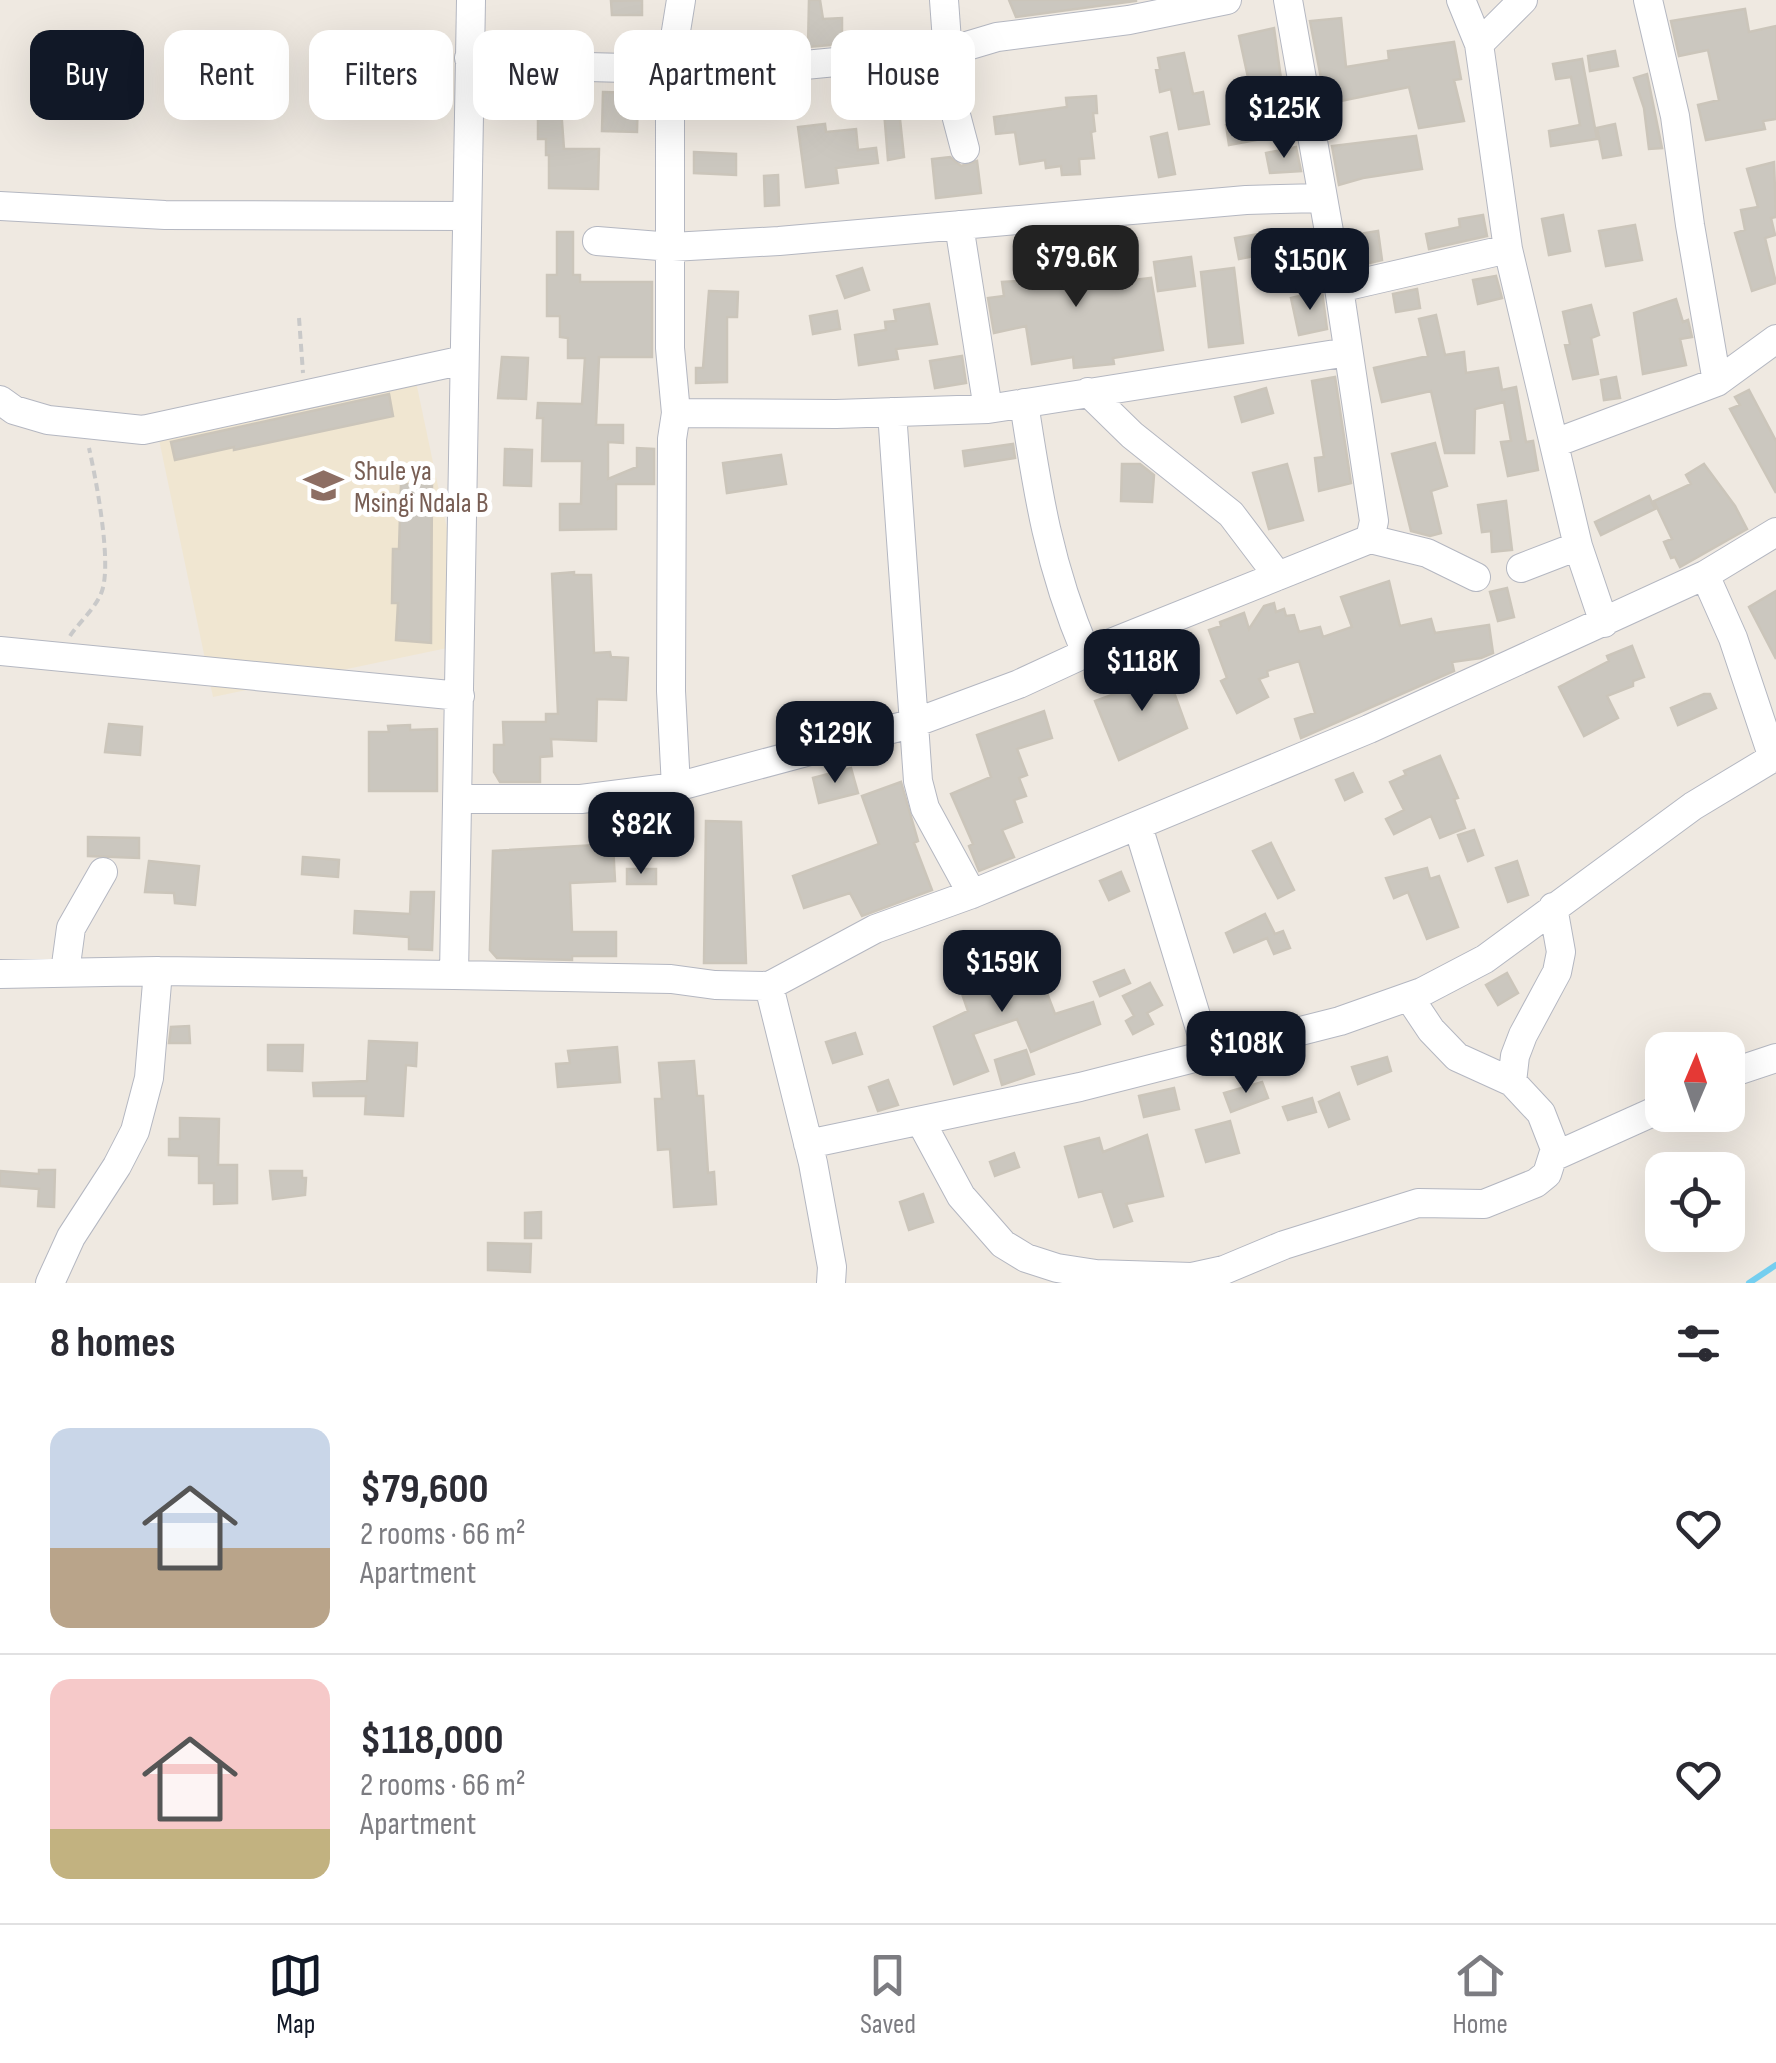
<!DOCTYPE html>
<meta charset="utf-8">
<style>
:root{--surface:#fff;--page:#f2f2f3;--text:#2b2b33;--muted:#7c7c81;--line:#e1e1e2;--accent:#111827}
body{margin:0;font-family:"Sofia Sans Condensed",sans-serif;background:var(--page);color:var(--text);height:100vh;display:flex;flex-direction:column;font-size:38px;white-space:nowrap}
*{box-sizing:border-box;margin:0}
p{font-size:32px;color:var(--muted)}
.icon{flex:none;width:55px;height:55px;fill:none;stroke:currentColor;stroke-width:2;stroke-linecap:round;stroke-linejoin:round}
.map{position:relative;height:1283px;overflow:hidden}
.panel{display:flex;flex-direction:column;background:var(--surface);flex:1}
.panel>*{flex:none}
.banner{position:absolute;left:30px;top:30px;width:1000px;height:90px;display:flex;gap:20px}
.needle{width:65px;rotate:2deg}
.fabs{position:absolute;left:1645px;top:1032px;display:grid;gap:20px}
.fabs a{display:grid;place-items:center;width:100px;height:100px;border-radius:20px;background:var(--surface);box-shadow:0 10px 40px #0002;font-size:50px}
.price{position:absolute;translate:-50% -85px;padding:0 22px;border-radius:20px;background:var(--accent);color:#fff;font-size:32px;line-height:65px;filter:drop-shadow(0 2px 5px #0008)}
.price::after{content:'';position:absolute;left:50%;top:60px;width:30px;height:22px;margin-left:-15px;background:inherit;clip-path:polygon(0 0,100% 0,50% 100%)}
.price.active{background:#222;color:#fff}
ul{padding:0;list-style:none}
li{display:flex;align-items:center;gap:30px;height:250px;padding:0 50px}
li+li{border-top:2px solid var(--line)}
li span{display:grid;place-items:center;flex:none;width:280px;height:200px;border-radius:20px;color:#555}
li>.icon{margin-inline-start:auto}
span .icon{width:120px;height:120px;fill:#fffc;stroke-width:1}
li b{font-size:42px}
h2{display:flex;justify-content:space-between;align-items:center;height:120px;padding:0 50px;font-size:42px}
.pill{padding:0 35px;border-radius:20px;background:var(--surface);box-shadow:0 10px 40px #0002;font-size:35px;line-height:90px}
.pill.active{background:var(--accent);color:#fff}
.dock{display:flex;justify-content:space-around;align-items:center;height:140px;border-top:2px solid var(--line);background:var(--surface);font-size:28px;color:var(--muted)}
.dock a{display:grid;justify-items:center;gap:5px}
.dock .active{color:var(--accent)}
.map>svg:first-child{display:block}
</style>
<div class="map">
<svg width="1776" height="1283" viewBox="0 0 1776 1283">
<rect width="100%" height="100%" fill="#efe9e1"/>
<path fill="#f0e6d1" d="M 415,377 L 471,643 L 213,697 L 157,430 Z"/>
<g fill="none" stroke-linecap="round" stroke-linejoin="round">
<path stroke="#75cff0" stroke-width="6" d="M 1749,1283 L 1776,1265"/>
</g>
<path fill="#cbc7bf" stroke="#cbc5ba" stroke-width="2.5" d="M 642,0 L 642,15 L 612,15 L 611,1 Z
M 809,0 L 820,0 L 823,19 L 842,18 L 842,44 L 808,47 Z
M 1009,0 L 1136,0 L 1136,1 L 1016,17 Z
M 1745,9 L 1749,32 L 1776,26 L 1776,119 L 1763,121 L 1765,129 L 1706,140 L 1698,105 L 1719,100 L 1708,50 L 1679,56 L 1671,21 Z
M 1341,18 L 1346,67 L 1389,60 L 1388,51 L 1454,42 L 1461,79 L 1454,80 L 1464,121 L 1419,128 L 1409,87 L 1326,104 L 1310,21 Z
M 1274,28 L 1285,108 L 1248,115 L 1243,82 L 1249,82 L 1239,36 Z
M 1615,51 L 1618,66 L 1590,71 L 1588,56 Z
M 1184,53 L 1193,94 L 1203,92 L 1209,124 L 1179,129 L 1171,89 L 1160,92 L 1156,70 L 1160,69 L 1158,58 Z
M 1582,59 L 1597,139 L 1551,146 L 1549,131 L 1580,125 L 1571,77 L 1556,79 L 1553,64 Z
M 1647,74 L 1662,148 L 1649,149 L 1644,108 L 1634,78 Z
M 603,92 L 638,93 L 637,132 L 602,131 Z
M 1096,96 L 1097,113 L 1093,113 L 1095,131 L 1091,132 L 1094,158 L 1079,159 L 1080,174 L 1062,175 L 1061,166 L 1046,168 L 1045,160 L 1020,164 L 1015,132 L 996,134 L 994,117 L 1067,107 L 1066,98 Z
M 538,108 L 561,108 L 564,149 L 599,149 L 598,189 L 549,188 L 549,155 L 546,155 L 546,139 L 538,139 Z
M 899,110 L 904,157 L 888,160 L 884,111 Z
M 1252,120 L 1256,140 L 1229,145 L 1226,125 Z
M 825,124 L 826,132 L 856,129 L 858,150 L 876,148 L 878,163 L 836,168 L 838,183 L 806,187 L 798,127 Z
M 1615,124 L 1621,155 L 1603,158 L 1597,128 Z
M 1167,133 L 1175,174 L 1159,177 L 1151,137 Z
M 1416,136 L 1422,169 L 1363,178 L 1339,185 L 1332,146 Z
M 1296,147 L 1301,171 L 1270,173 L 1266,153 Z
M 694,152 L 736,154 L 736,175 L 694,173 Z
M 950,157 L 961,166 L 977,161 L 981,193 L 936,198 L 932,159 Z
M 1774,162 L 1776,217 L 1771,218 L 1775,235 L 1765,238 L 1776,283 L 1752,291 L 1735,233 L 1745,230 L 1741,210 L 1758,207 L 1747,169 Z
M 778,175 L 779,205 L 765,206 L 764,176 Z
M 1483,215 L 1487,236 L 1429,249 L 1426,234 L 1460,227 L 1459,219 Z
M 1563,215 L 1570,251 L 1549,255 L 1542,219 Z
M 1635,225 L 1642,260 L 1606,266 L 1599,231 Z
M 1378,231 L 1382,260 L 1357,266 L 1353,235 Z
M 557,232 L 573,232 L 573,275 L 580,275 L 580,282 L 652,282 L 652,357 L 599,357 L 596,425 L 623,425 L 623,443 L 608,442 L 608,479 L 637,467 L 637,448 L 654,449 L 654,484 L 616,484 L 616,529 L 560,530 L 560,504 L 581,504 L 582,461 L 542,461 L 543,418 L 537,418 L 538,403 L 582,404 L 585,358 L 568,358 L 568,338 L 560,337 L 560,316 L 547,316 L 547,275 L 557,275 Z
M 1271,232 L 1275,252 L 1239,259 L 1235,238 Z
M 1054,242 L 1056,256 L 1093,252 L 1100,284 L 1151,278 L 1163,350 L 1113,358 L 1114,364 L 1074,368 L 1073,357 L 1032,364 L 1026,326 L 994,333 L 988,298 L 1004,296 L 1002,282 L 1018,281 L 1014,247 Z
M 1191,257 L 1195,286 L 1158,291 L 1154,262 Z
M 862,268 L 869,290 L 845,298 L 837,276 Z
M 1234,268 L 1243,343 L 1209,347 L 1201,272 Z
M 1496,276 L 1502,298 L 1478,304 L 1473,280 Z
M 1417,289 L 1420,308 L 1396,312 L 1393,294 Z
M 709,291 L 738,292 L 737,317 L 727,317 L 727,382 L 696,383 L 696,368 L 703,368 Z
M 1322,291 L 1327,329 L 1299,335 L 1291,298 Z
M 1676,299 L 1683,322 L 1688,320 L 1692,337 L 1680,339 L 1686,365 L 1643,374 L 1634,313 Z
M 929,304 L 937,344 L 896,349 L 898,359 L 859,365 L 855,335 L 886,330 L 885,322 L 896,321 L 894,310 Z
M 1591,305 L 1599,335 L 1591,338 L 1598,374 L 1573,379 L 1565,345 L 1570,344 L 1563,312 Z
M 837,311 L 840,329 L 813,334 L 810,316 Z
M 1436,315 L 1445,355 L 1464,352 L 1466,373 L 1498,368 L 1502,390 L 1516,387 L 1526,442 L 1533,441 L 1538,470 L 1508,476 L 1501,442 L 1511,441 L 1504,402 L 1475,409 L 1474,453 L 1445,453 L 1431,391 L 1382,402 L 1374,368 L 1428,356 L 1419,319 Z
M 962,356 L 966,383 L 935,388 L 930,361 Z
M 502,357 L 528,358 L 526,399 L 498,398 Z
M 1335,377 L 1351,483 L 1319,491 L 1315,458 L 1324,457 L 1312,381 Z
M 1616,377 L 1620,398 L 1604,400 L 1601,380 Z
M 1266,388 L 1273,413 L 1242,422 L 1235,397 Z
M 1749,390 L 1776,441 L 1776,493 L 1730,409 L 1740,405 L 1735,397 Z
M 389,394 L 393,416 L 234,450 L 234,447 L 175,460 L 171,442 Z
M 1435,443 L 1447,486 L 1431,491 L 1441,533 L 1430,536 L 1411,531 L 1392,454 Z
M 1013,444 L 1015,458 L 965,466 L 963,451 Z
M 505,449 L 532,450 L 531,486 L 504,485 Z
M 781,455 L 786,484 L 727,493 L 723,463 Z
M 1122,464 L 1140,464 L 1154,475 L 1152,502 L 1121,501 Z
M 1287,464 L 1303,520 L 1269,529 L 1253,473 Z
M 1704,464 L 1735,506 L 1747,529 L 1680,567 L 1675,557 L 1671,558 L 1664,542 L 1672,539 L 1654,501 L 1691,484 L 1686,475 Z
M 401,484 L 432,484 L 431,643 L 396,640 L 398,603 L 392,603 L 393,549 L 399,549 Z
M 1649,496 L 1655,509 L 1601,535 L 1595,522 Z
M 1506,501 L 1512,550 L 1492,552 L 1491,531 L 1482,532 L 1478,505 Z
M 574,572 L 574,575 L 591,575 L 594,653 L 610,652 L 611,657 L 628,658 L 626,700 L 597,699 L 596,741 L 551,739 L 552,756 L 540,757 L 540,782 L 500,782 L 494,772 L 494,745 L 504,745 L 503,722 L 546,722 L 546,714 L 558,714 L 552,574 Z
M 1389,581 L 1400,626 L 1431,619 L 1435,633 L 1489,625 L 1493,653 L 1481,658 L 1452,662 L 1454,671 L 1301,738 L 1295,719 L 1315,713 L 1299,661 L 1267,671 L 1268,676 L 1259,679 L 1268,697 L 1237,713 L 1221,681 L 1227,678 L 1209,630 L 1221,626 L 1220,622 L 1244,613 L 1249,629 L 1264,606 L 1274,603 L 1276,612 L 1284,609 L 1286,616 L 1294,615 L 1299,632 L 1320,627 L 1323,637 L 1352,627 L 1341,597 Z
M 1507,588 L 1514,617 L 1498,621 L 1490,592 Z
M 1776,591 L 1776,659 L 1749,607 Z
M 1632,646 L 1644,677 L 1633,681 L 1633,686 L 1607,696 L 1618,718 L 1584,736 L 1559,687 L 1609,661 L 1607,656 Z
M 1164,665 L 1187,728 L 1119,760 L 1095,701 L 1145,683 L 1141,673 Z
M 1704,694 L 1710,694 L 1716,708 L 1678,725 L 1671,708 Z
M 1044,711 L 1052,738 L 1017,749 L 1027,775 L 1019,778 L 1026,796 L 1014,800 L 1022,822 L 1002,830 L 1014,857 L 979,871 L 969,846 L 973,844 L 951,794 L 991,777 L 977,735 Z
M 109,724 L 142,727 L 140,755 L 105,752 Z
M 410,725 L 410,730 L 437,729 L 437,791 L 369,791 L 369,732 L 389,732 L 388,726 Z
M 1440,756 L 1458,798 L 1454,799 L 1465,828 L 1440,838 L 1431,816 L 1394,834 L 1386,819 L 1404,810 L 1390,782 L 1406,775 L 1404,771 Z
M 851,768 L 858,793 L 819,803 L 813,778 Z
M 1353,773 L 1362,792 L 1345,800 L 1336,780 Z
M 901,782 L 918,841 L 914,843 L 932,890 L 862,916 L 850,893 L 804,908 L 793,876 L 879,844 L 862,796 Z
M 706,821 L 741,822 L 746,963 L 704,963 Z
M 1474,830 L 1483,855 L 1468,861 L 1458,835 Z
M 88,837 L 139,838 L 139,858 L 88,856 Z
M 1271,843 L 1294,890 L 1278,898 L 1253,851 Z
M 613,844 L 615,881 L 570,883 L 572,932 L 616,932 L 616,956 L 572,956 L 572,960 L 497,958 L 490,950 L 493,851 Z
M 303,857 L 339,860 L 338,877 L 302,874 Z
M 149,861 L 199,866 L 195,905 L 175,903 L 174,893 L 145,892 Z
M 1517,861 L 1528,895 L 1508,902 L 1496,868 Z
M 1427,868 L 1430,879 L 1439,876 L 1458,927 L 1427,939 L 1408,892 L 1394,898 L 1386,878 Z
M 627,869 L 656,869 L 656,884 L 627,884 Z
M 1121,872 L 1129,891 L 1109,900 L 1100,881 Z
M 411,892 L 434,892 L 432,950 L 409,949 L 409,937 L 354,933 L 355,911 L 410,914 Z
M 1265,914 L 1275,934 L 1283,931 L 1290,948 L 1274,954 L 1267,938 L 1234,952 L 1226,933 Z
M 981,949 L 989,974 L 1009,965 L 1019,989 L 1042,980 L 1055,1014 L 1093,1002 L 1100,1024 L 1031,1052 L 1017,1019 L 973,1034 L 988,1071 L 954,1084 L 934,1027 L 968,1011 L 950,959 Z
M 1124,970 L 1130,983 L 1100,996 L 1094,982 Z
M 1507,973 L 1518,993 L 1498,1005 L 1486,985 Z
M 1150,983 L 1162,1005 L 1147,1013 L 1153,1024 L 1133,1034 L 1126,1021 L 1134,1016 L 1123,996 Z
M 189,1026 L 190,1043 L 169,1043 L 171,1027 Z
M 855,1033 L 862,1054 L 833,1063 L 826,1042 Z
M 369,1041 L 417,1043 L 416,1066 L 406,1065 L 403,1116 L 365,1114 L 366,1096 L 314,1096 L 313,1083 L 367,1081 Z
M 268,1045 L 303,1045 L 302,1071 L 268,1070 Z
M 617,1047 L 620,1082 L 558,1087 L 556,1064 L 570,1063 L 568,1051 Z
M 1026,1050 L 1034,1074 L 1002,1085 L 995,1060 Z
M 1387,1057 L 1391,1071 L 1358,1084 L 1352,1067 Z
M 694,1061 L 697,1096 L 703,1096 L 708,1173 L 714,1172 L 716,1204 L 674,1207 L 670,1149 L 658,1150 L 655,1099 L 662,1099 L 659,1063 Z
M 888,1080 L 898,1105 L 878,1111 L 869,1087 Z
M 1262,1082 L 1268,1098 L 1231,1112 L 1224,1093 Z
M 1174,1088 L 1179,1109 L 1144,1117 L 1139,1096 Z
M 1339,1093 L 1349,1119 L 1329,1127 L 1319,1102 Z
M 1312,1098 L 1316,1112 L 1288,1120 L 1283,1107 Z
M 180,1118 L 219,1119 L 218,1165 L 237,1165 L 237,1203 L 214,1204 L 214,1183 L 199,1183 L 199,1156 L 169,1155 L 169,1139 L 180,1139 Z
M 1230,1121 L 1239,1153 L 1206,1162 L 1196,1130 Z
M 1147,1135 L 1163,1196 L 1126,1204 L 1132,1221 L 1114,1227 L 1102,1191 L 1079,1197 L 1065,1147 L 1099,1138 L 1103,1152 Z
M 1014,1153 L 1019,1167 L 995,1176 L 990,1162 Z
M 39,1170 L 55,1170 L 54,1207 L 38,1206 L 39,1189 L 0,1186 L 0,1171 L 39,1174 Z
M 270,1171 L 302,1171 L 302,1178 L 306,1178 L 305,1195 L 273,1199 Z
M 923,1194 L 933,1222 L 909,1230 L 900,1202 Z
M 541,1212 L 541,1238 L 525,1238 L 525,1213 Z
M 488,1243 L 531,1244 L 530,1272 L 488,1270 Z"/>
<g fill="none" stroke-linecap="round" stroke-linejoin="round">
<defs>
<path id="minor" d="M 944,0 L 951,96 L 965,149
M 1461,0 L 1479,44 L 1508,249 L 1578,546 L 1604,623
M 1648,0 L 1675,116 L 1690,225 L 1717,382
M 1479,44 L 1523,0
M 469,58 L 549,66 L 742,71 L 950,51 L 997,37 L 1129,20 L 1227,0
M 0,206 L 165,215 L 466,216
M 959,225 L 988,409
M 597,241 L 672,247 L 779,241 L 1246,200 L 1322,198
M 1339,288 L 1508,249
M 1088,392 L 1132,435 L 1231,514 L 1278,576
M 0,400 L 14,410 L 48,420 L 143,430 L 464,360
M 1024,403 C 1038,495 1049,566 1086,653
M 892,412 L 918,781 L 925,808 L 972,894
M 676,413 L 836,414 L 988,409 L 1348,352
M 1555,443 L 1717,382 L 1776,339
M 1370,539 L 1427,553 L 1476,577
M 1521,568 L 1578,546
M 1705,575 L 1733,638 L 1773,758
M 0,651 L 460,696
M 676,787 L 671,691 L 672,439 L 676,413 L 670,348 L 670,68 L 681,0
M 457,799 L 581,799 L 676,787 L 914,723 L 1019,684 L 1086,653 L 1370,539 L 1374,521 L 1339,288 L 1288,0
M 1138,826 L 1208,1055
M 65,972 L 71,928 L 103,872
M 0,974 L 158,971 L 454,975 L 671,979 L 715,985 L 769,986 L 875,929 L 972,894 L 1369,729 L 1705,575 L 1776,532
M 454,975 L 471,0
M 769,986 L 813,1163 L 832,1267 L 831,1283
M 1728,1074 L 1776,1058
M 1512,1082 L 1515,1056 L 1523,1035 L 1557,972 L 1561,952 L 1553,907
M 921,1122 L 961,1196 L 1003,1244 L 1026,1258 L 1057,1268 L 1096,1274 L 1192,1277 L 1224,1270 L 1284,1245 L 1418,1203 L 1484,1204 L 1536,1183 L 1547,1174 L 1555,1149 L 1541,1113 L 1512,1082 L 1457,1057 L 1431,1030 L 1409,997
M 808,1144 L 1080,1087 L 1340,1021 L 1422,992 L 1485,959 L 1693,806 L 1776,756
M 1553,1157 L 1662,1108
M 50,1283 L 71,1237 L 117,1166 L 135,1131 L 149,1078 L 158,971"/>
</defs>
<use href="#minor" stroke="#b4b7c1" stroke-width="30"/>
<path stroke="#c9c9c9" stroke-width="4" stroke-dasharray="8 5" stroke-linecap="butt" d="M 299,318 L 303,373
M 70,636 C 80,621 96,608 102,591 C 112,562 96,479 89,448"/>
<use href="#minor" stroke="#fff" stroke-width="28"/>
</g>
<defs>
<symbol id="school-bare" viewBox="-9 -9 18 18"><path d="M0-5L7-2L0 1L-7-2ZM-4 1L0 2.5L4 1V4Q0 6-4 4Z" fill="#8d6e63" stroke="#fff" stroke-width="2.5" paint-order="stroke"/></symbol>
</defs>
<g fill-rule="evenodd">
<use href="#school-bare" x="296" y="458" width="55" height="55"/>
</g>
<g text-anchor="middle" stroke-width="10" stroke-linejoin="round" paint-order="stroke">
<g font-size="28" fill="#785e54" stroke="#fff" text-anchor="start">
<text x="354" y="480">Shule ya<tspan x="354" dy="32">Msingi Ndala B</tspan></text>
</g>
</g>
</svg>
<div class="fabs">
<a><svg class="needle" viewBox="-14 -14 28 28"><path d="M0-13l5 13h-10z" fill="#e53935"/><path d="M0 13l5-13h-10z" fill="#7c7c81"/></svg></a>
<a><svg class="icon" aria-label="locate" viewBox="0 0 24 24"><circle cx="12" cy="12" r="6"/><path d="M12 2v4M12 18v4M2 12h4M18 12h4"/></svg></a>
</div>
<b class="price" style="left:1284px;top:161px">$125K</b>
<b class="price active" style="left:1076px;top:310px">$79.6K</b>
<b class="price" style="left:1310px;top:313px">$150K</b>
<b class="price" style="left:1142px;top:714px">$118K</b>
<b class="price" style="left:835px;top:786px">$129K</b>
<b class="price" style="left:641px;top:877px">$82K</b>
<b class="price" style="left:1002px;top:1015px">$159K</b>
<b class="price" style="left:1246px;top:1096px">$108K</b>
<div class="banner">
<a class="pill active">Buy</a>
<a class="pill">Rent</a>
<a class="pill">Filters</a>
<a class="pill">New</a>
<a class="pill">Apartment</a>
<a class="pill">House</a>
</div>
</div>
<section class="panel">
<h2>8 homes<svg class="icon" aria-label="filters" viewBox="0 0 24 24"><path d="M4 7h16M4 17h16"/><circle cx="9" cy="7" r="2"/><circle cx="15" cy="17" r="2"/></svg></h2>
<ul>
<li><span style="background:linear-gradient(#c9d6e8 60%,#b9a48a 0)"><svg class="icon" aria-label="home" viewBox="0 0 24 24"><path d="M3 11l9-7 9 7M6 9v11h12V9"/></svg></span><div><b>$79,600</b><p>2 rooms · 66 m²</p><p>Apartment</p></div><svg class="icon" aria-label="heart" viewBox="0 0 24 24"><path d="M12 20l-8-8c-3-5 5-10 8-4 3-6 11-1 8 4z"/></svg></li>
<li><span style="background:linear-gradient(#f6c9c9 75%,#c2b280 0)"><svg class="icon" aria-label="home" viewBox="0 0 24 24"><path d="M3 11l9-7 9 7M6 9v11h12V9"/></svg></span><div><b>$118,000</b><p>2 rooms · 66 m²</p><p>Apartment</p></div><svg class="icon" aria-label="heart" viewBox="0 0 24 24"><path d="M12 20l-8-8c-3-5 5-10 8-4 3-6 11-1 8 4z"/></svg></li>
</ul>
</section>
<nav class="dock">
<a class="active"><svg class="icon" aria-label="map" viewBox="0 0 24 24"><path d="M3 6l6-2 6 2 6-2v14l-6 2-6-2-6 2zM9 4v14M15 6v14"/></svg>Map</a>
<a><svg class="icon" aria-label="saved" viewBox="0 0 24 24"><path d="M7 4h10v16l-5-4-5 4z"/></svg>Saved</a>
<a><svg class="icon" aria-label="home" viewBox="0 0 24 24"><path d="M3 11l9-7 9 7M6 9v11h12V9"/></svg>Home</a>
</nav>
